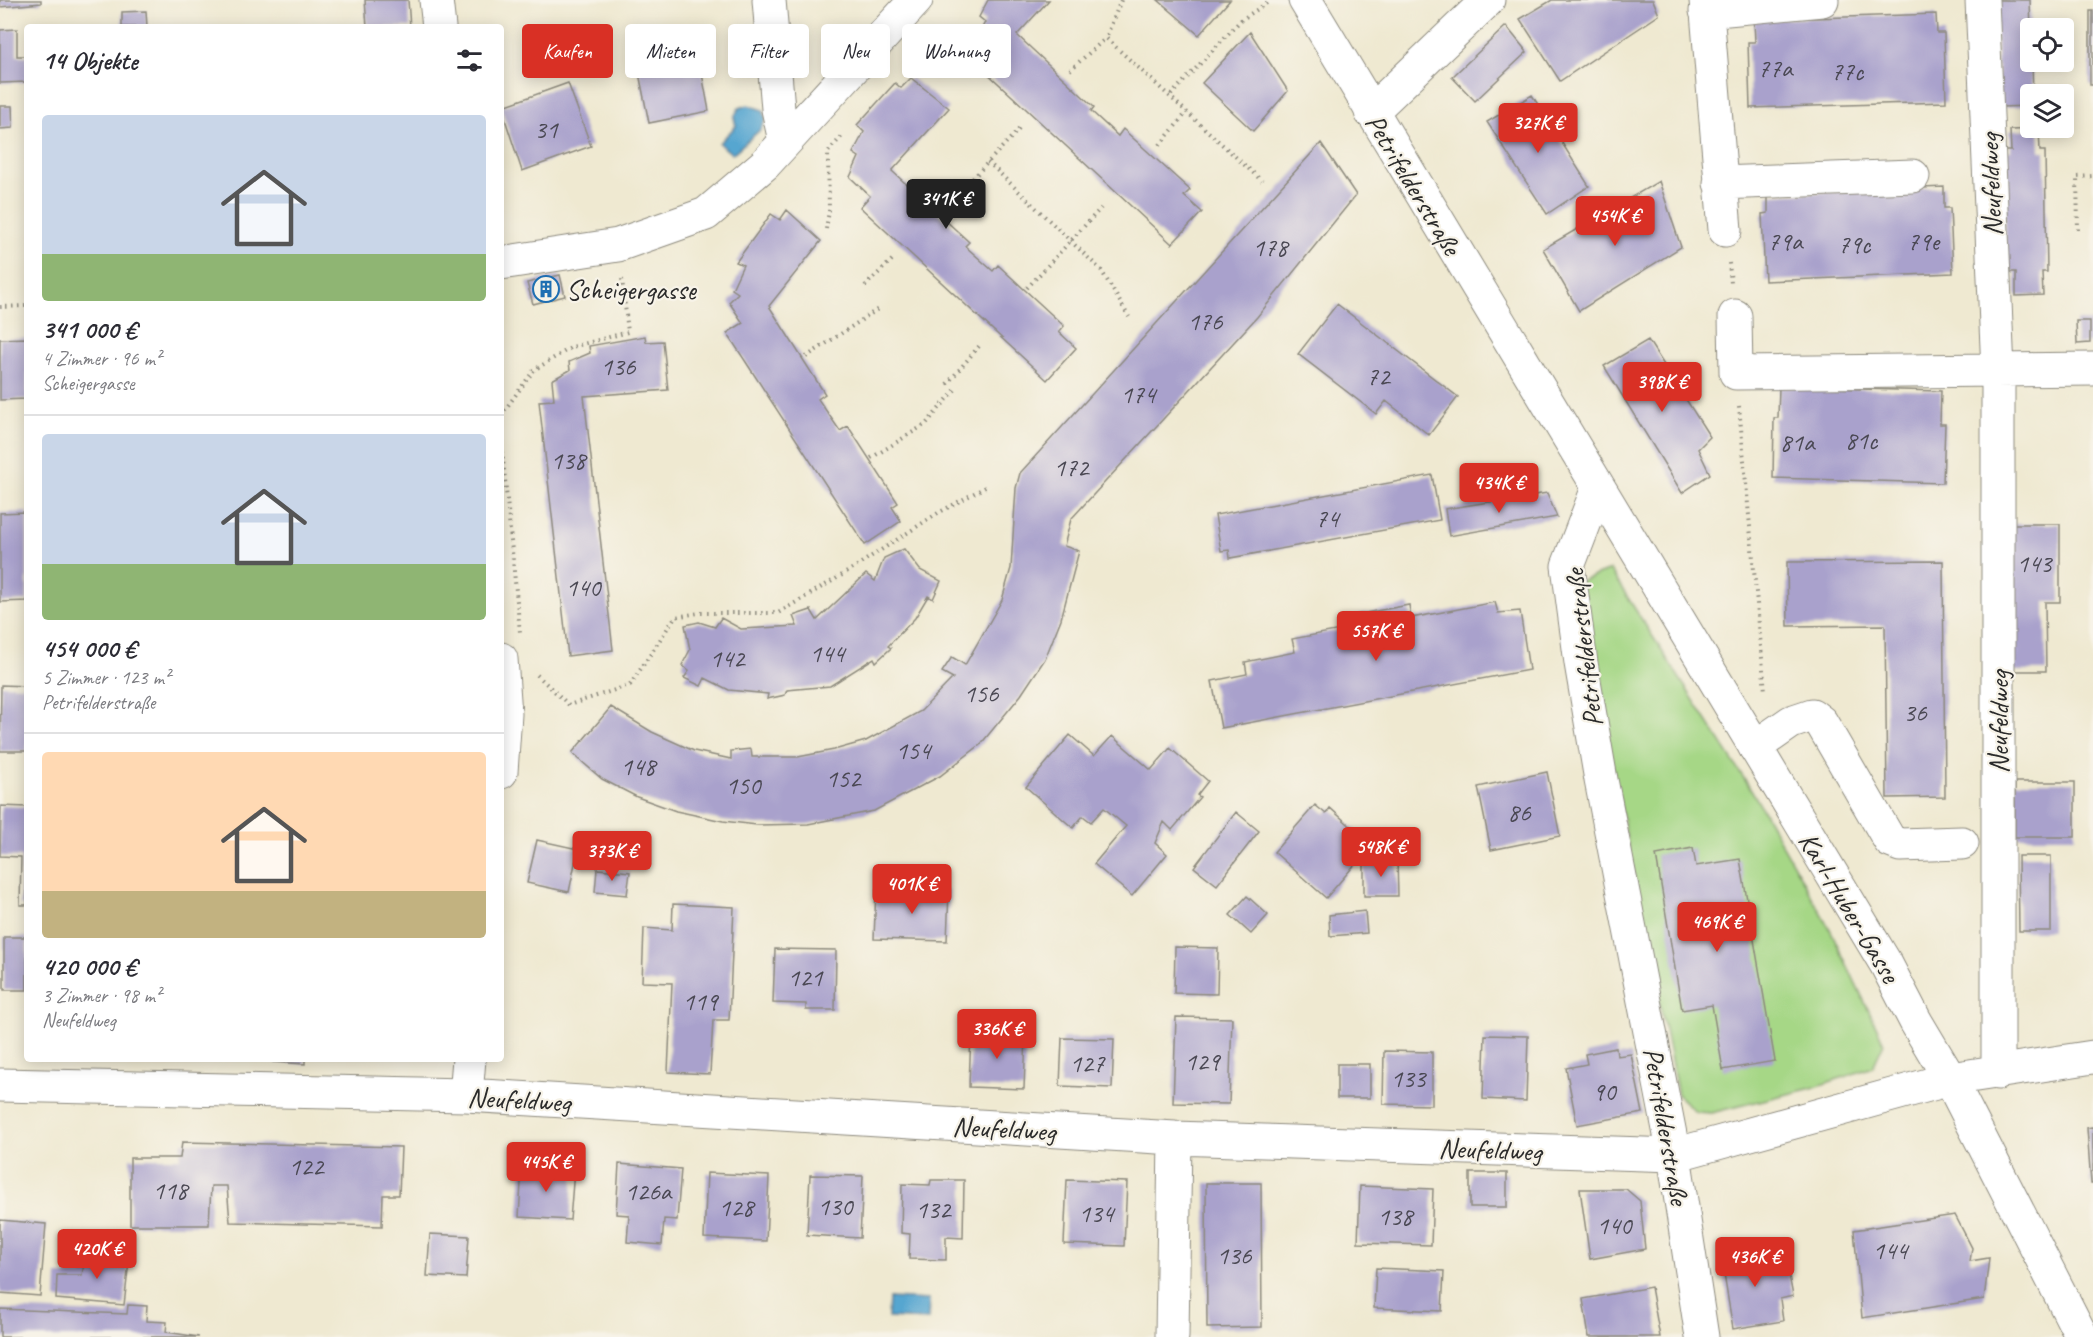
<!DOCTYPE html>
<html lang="de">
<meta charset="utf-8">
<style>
:root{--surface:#fff;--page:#f7f7f7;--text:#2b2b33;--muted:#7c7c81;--line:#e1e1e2;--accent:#d93025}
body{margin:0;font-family:Caveat,sans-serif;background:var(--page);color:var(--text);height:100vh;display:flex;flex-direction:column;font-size:22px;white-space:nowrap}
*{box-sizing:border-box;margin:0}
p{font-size:20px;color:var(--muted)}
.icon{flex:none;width:33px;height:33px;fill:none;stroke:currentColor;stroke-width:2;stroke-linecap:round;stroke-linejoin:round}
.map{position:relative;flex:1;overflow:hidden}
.sheet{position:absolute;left:24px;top:24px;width:480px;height:1038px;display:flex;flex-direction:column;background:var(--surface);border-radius:6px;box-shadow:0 3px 15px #0003}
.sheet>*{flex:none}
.hud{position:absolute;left:522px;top:24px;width:570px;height:54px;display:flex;gap:12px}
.controls{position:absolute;left:2020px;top:18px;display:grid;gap:12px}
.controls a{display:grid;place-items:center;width:54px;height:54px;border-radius:6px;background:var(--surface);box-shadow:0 3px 15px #0003;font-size:30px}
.price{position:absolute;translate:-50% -51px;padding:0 14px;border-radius:6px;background:var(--accent);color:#fff;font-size:20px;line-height:39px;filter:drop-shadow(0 2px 3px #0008)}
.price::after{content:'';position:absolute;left:50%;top:36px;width:18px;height:14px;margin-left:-9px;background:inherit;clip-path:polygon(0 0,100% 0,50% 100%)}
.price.current{background:#222;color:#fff}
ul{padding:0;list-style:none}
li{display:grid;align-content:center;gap:12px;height:318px;padding:0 18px}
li+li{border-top:2px solid var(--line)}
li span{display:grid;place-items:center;height:186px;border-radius:6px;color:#555}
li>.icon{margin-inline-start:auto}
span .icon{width:108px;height:108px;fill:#fffc;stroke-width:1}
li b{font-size:26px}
h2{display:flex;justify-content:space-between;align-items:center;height:72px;padding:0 18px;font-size:26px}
.tag{padding:0 21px;border-radius:6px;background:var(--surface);box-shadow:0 3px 15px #0003;font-size:21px;line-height:54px}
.tag.current{background:var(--accent);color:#fff}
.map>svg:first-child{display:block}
</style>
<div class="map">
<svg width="2093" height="1337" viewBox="0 0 2093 1337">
<rect width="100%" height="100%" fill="#f7f3e8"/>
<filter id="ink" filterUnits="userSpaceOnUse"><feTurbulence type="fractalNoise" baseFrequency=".0167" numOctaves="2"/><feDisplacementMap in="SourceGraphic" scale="12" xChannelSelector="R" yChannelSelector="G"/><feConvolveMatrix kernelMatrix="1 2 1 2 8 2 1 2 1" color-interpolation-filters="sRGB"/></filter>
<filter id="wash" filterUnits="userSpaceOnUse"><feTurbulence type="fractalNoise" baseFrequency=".008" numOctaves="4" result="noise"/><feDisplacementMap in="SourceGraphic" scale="24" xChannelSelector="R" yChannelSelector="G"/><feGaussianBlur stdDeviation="1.35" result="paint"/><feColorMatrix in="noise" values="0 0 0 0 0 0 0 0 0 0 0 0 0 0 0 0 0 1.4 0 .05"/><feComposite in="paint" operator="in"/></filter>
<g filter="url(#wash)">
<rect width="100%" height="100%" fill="#efe9d1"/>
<path fill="#a6d786" stroke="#688158" stroke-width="1.5" d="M 1610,570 L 1752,791 L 1830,929 L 1884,1043 L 1873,1067 L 1812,1088 L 1711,1113 L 1696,1112 L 1678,1095 L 1576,583 Z"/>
<path fill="#56a6d0" stroke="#40687e" stroke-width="1.5" d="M 748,105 L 763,110 L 766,119 L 760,130 L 732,154 L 719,143 L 736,126 L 734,117 L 739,108 Z
M 889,1298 L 929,1300 L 928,1320 L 888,1318 Z"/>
<g id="blocks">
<path fill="#a9a1cc" d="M 0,0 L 41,0 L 41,3 L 0,7 Z
M 365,0 L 408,0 L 410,27 L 367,27 Z
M 988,0 L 1049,0 L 1017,35 L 1094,107 L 1091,111 L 1118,136 L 1123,129 L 1190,190 L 1184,196 L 1202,212 L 1172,244 L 985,71 L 995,61 L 975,42 L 985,22 L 979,17 Z
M 1158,0 L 1230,0 L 1199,35 Z
M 1552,0 L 1653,0 L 1659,15 L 1560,81 L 1520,19 Z
M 1995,0 L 2030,0 L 2033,94 L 2031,94 L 2031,106 L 1999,107 Z
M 146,11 L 147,27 L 122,27 L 122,12 Z
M 2090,11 L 2093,11 L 2093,85 L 2090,85 Z
M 1936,14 L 1937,33 L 1944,33 L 1946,102 L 1750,108 L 1748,42 L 1755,42 L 1754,20 Z
M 1506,26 L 1527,52 L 1475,101 L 1452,77 Z
M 17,29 L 17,56 L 27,56 L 27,82 L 0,83 L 0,30 Z
M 694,31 L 709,111 L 649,123 L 633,43 Z
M 1250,32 L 1288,91 L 1253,131 L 1202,83 Z
M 911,78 L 949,108 L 892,171 L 969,242 L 965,246 L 993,271 L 998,265 L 1064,326 L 1059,332 L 1076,348 L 1047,380 L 860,207 L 870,196 L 850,177 L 859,157 L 853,153 L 864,132 L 857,125 L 895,83 L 901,88 Z
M 568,83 L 591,146 L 522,171 L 501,107 Z
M 1532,95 L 1589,186 L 1547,214 L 1487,122 Z
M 0,106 L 12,106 L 13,128 L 0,129 Z
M 2039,129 L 2040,151 L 2045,151 L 2047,272 L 2042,272 L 2043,295 L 2016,296 L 2016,272 L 2006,272 L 2004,151 L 2011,151 L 2010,130 Z
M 1321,143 L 1356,195 L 1257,317 L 1071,519 L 1064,546 L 1079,551 L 1061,619 L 1045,659 L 1021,695 L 980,745 L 940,776 L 874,811 L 808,824 L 757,825 L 723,821 L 676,811 L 637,797 L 602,779 L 572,753 L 611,707 L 652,732 L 694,751 L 731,759 L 731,751 L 751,749 L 752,757 L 798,757 L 834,750 L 866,741 L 921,711 L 953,678 L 942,672 L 952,657 L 965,665 L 1002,600 L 1011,568 L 1016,488 L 1020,473 Z
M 1659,181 L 1681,247 L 1579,311 L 1543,249 Z
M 1944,187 L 1944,208 L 1950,208 L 1953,273 L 1765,281 L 1762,214 L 1768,213 L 1768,195 Z
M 787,210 L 821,241 L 769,306 L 825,394 L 818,399 L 840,431 L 848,426 L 898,503 L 892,507 L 901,521 L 865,545 L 727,333 L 743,323 L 729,302 L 738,293 L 732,289 L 743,265 L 736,262 L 771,214 L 780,220 Z
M 560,275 L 565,296 L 533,304 L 527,283 Z
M 1337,304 L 1458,397 L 1429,435 L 1386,401 L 1376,414 L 1298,354 Z
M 2076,321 L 2090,321 L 2090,343 L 2077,344 Z
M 645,336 L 646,342 L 663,341 L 668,390 L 584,396 L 613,650 L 568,656 L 539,401 L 554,400 L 552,380 L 570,370 L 569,362 L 590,353 L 589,346 Z
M 27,338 L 27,399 L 0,400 L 0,339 Z
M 1648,340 L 1710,437 L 1698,449 L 1710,474 L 1682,493 L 1604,366 Z
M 1779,387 L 1941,391 L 1940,424 L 1945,424 L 1943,483 L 1773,478 L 1774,418 L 1778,418 Z
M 1432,475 L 1440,520 L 1230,558 L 1229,550 L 1221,551 L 1215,515 Z
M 1547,493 L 1557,517 L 1449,536 L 1445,509 Z
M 27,512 L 27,601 L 0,602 L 0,513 Z
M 2008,524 L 2060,524 L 2060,602 L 2045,602 L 2046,671 L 2009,671 Z
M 904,549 L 920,570 L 941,581 L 933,599 L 928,596 L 915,618 L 888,646 L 891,648 L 876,662 L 874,658 L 830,686 L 787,690 L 785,695 L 767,699 L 768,694 L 729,690 L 705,678 L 701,686 L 684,678 L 689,671 L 682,665 L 690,650 L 685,625 L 699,622 L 715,627 L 721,618 L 741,629 L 797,626 L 793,616 L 811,610 L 817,620 L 866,574 L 875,581 L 884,558 Z
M 1943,561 L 1945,797 L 1887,798 L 1885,625 L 1788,626 L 1787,562 Z
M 1495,602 L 1498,613 L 1520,611 L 1529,670 L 1221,728 L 1212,681 L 1247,674 L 1245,662 L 1295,652 L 1292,639 L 1346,629 L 1343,617 L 1409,605 L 1411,618 Z
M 1,685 L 27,686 L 27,751 L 0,751 Z
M 1070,735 L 1094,756 L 1112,736 L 1151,770 L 1170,748 L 1208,781 L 1197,795 L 1200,797 L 1172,830 L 1164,822 L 1155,843 L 1167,854 L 1132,896 L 1094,864 L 1126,826 L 1104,808 L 1091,822 L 1083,816 L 1073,828 L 1026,787 Z
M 1547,772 L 1560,836 L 1491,850 L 1478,787 Z
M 2015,782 L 2075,782 L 2075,837 L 2015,837 Z
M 1315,805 L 1326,814 L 1330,808 L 1364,838 L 1349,855 L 1357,862 L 1326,898 L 1274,852 Z
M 1,806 L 27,807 L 27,905 L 20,905 L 21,857 L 0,856 Z
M 1236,812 L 1259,831 L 1217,885 L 1194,867 Z
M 537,840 L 578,849 L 569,892 L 527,883 Z
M 1693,848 L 1696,866 L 1740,859 L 1775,1061 L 1723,1070 L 1712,1005 L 1682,1010 L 1656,855 Z
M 2018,856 L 2051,856 L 2051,931 L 2019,931 Z
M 1364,859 L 1397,859 L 1398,896 L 1364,896 Z
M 597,869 L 630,872 L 627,895 L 595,892 Z
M 876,889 L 949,891 L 947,941 L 874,939 Z
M 1247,896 L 1268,915 L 1251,934 L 1230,915 Z
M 673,904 L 734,907 L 729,1020 L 713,1020 L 710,1074 L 668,1072 L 672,983 L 642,982 L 644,928 L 672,930 Z
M 1365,911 L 1367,933 L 1330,936 L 1329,915 Z
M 4,937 L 27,937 L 27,990 L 4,990 Z
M 1175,947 L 1218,948 L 1217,994 L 1174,993 Z
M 775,949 L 836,950 L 835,1010 L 806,1010 L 806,1004 L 773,1003 Z
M 1176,1017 L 1232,1018 L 1229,1104 L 1173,1103 Z
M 971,1032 L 1026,1034 L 1024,1089 L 969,1087 Z
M 1485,1035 L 1528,1036 L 1526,1101 L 1483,1099 Z
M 1062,1038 L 1114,1039 L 1112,1088 L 1060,1086 Z
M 1616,1048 L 1617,1056 L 1631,1054 L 1643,1113 L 1577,1125 L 1566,1068 L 1587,1064 L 1585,1054 Z
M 1384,1051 L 1432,1052 L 1432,1105 L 1383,1104 Z
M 273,1059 L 305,1059 L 305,1064 L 273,1062 Z
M 1337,1064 L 1370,1064 L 1370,1098 L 1337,1098 Z
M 2093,1127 L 2093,1184 L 2091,1184 L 2087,1128 Z
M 182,1142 L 401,1147 L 399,1195 L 383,1195 L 382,1226 L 230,1222 L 227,1186 L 211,1186 L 209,1225 L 130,1225 L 130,1158 L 180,1158 Z
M 619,1164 L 681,1169 L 677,1220 L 664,1219 L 662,1245 L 627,1242 L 629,1215 L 616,1214 Z
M 522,1167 L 574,1170 L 570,1220 L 519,1217 Z
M 707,1173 L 769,1176 L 766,1241 L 704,1238 Z
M 1470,1173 L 1507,1173 L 1507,1207 L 1470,1207 Z
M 810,1175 L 863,1176 L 860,1238 L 807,1235 Z
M 931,1180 L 964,1180 L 963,1238 L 946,1237 L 946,1260 L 909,1259 L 910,1234 L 901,1233 L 902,1184 L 930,1185 Z
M 1067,1180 L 1127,1182 L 1124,1246 L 1064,1244 Z
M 1206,1183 L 1261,1183 L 1262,1327 L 1207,1328 Z
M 1360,1186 L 1433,1189 L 1431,1245 L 1358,1243 Z
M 1580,1189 L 1626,1189 L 1640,1201 L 1645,1249 L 1590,1259 Z
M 1955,1215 L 1972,1248 L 1970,1261 L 1989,1258 L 1984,1299 L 1862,1318 L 1854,1230 Z
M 0,1220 L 46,1224 L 40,1296 L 0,1293 Z
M 430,1234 L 469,1236 L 466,1278 L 427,1276 Z
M 1772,1248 L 1775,1267 L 1787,1265 L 1793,1296 L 1780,1299 L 1783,1321 L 1733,1329 L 1721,1256 Z
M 104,1250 L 130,1253 L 124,1305 L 56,1299 L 57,1275 L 82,1275 L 86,1251 L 103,1254 Z
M 1376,1268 L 1444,1271 L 1442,1311 L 1374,1308 Z
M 1651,1287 L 1660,1337 L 1589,1337 L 1583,1299 Z
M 128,1305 L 147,1306 L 146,1321 L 167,1322 L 166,1332 L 199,1337 L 0,1337 L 0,1309 L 127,1314 Z"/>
</g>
</g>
<g filter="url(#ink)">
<use href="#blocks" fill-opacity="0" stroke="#8d8a7e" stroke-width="1.5"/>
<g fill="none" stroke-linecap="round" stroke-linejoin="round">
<defs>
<path id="minor" d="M 436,0 L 439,27
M 769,0 L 778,109 L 785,141
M 1706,0 L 1725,230
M 1982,0 L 1998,371 L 1998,1073
M 1706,11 L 1822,0
M 1371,112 L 1488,0
M 1720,183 L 1913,176
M 501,263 L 618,245 L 706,214 L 765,164 L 916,0
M 1735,316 L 1736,373 L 2093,369
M 1598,488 L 1568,566 L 1581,663 L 1601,780 L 1674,1155 L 1702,1337
M 501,659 L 505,714 L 501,772
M 1755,747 L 1791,722 L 1812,715 L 1821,722 L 1890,841 L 1900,845 L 1962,843
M 0,1085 L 466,1095 L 1175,1138 L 1674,1155 L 1950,1079 L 2093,1057
M 466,1095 L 469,1059
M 1172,1337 L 1175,1138"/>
<path id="major" d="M 1305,0 L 1886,964 L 1916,1022 L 1950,1079 L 2082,1337"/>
</defs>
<use href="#minor" stroke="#8d8a7e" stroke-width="35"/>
<use href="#major" stroke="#8d8a7e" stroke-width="35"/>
<path stroke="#8d8a7e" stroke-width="4" stroke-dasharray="1.5 4.5" stroke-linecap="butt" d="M 1121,0 L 1106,38 L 1262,181
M 1070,70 L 1106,38
M 1171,95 L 1241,20 L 1270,1
M 1160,145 L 1187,112
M 988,162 L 1101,270 L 1129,317
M 944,209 L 1022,126
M 826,229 L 829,211 L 828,152 L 843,135
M 2078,230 L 2077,177 L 2093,176
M 1729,263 L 1731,283
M 865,286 L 895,257
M 1027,288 L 1101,208
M 0,307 L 27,306
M 806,357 L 878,309
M 947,384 L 980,345
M 1739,406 L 1765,691
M 501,415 L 534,370 L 572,347 L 628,332 L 622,279
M 501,439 L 520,632
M 871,458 L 926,424 L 955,390
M 537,675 L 569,705 L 630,685 L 675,617 L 699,613 L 778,613 L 844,574 L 938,513 L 989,485"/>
<use href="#minor" stroke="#fff" stroke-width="33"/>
<use href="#major" stroke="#fff" stroke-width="33"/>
</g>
</g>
<defs>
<symbol id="building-ring" viewBox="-11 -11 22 22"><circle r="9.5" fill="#f7f3e8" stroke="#1f6fb2" stroke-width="1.5"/><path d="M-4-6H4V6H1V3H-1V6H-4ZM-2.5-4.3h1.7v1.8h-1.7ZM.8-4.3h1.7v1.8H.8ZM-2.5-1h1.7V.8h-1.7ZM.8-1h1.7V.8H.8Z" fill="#1f6fb2"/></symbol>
</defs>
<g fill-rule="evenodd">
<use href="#building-ring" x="531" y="274" width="30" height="30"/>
</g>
<g text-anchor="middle" stroke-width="4.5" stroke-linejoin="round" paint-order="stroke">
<g font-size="26" fill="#4a4853">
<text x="1775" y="77">77a</text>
<text x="1847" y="80">77c</text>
<text x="546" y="138">31</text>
<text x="1785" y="250">79a</text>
<text x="1923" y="250">79e</text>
<text x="1854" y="253">79c</text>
<text x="1270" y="256">178</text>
<text x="1205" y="330">176</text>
<text x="618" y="375">136</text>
<text x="1378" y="385">72</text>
<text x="1138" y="403">174</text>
<text x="1861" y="449">81c</text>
<text x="1797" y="451">81a</text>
<text x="568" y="469">138</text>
<text x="1071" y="476">172</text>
<text x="1327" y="527">74</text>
<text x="2034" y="572">143</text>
<text x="583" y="596">140</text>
<text x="827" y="662">144</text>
<text x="727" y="667">142</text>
<text x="981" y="702">156</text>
<text x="1915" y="721">36</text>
<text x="913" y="759">154</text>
<text x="638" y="775">148</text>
<text x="843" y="787">152</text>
<text x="743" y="794">150</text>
<text x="1519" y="821">86</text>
<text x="805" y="986">121</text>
<text x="700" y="1010">119</text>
<text x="1202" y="1070">129</text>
<text x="1087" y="1072">127</text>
<text x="1408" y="1087">133</text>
<text x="1604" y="1100">90</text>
<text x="306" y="1175">122</text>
<text x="170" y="1199">118</text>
<text x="648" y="1200">126a</text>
<text x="835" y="1215">130</text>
<text x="736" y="1216">128</text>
<text x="933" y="1218">132</text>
<text x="1096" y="1222">134</text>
<text x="1395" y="1225">138</text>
<text x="1614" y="1234">140</text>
<text x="1890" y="1259">144</text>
<text x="1234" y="1264">136</text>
</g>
<g font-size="28" fill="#2b2b2b" stroke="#f7f3e8">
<text transform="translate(1414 184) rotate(59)" y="10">Petrifelderstraße</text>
<text transform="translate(1990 185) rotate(-92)" y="10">Neufeldweg</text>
<text transform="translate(1583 648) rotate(-97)" y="10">Petrifelderstraße</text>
<text transform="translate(1998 722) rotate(-90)" y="10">Neufeldweg</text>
<text transform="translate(1850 907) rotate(59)" y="10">Karl-Huber-Gasse</text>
<text transform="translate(519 1099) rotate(3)" y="10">Neufeldweg</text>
<text transform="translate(1667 1126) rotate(80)" y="10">Petrifelderstraße</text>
<text transform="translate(1004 1128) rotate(3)" y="10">Neufeldweg</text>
<text transform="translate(1490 1149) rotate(2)" y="10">Neufeldweg</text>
</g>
<g font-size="28" fill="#2b2b2b" stroke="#f7f3e8" text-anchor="start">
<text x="566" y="299">Scheigergasse</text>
</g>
</g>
</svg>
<div class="controls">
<a><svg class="icon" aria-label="locate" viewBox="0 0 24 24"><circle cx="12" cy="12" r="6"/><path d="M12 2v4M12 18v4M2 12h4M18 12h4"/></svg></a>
<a><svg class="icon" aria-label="layers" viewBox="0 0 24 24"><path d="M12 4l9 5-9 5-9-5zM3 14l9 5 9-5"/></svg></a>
</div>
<b class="price" style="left:1538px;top:154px">327K €</b>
<b class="price current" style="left:946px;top:230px">341K €</b>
<b class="price" style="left:1615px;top:247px">454K €</b>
<b class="price" style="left:1662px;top:413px">398K €</b>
<b class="price" style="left:1499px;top:514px">434K €</b>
<b class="price" style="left:1376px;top:662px">557K €</b>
<b class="price" style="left:1381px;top:878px">548K €</b>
<b class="price" style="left:612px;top:882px">373K €</b>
<b class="price" style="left:912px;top:915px">401K €</b>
<b class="price" style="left:1717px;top:953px">469K €</b>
<b class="price" style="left:997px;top:1060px">336K €</b>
<b class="price" style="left:546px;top:1193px">445K €</b>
<b class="price" style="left:97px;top:1280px">420K €</b>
<b class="price" style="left:1755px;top:1288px">436K €</b>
<div class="hud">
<a class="tag current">Kaufen</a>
<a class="tag">Mieten</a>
<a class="tag">Filter</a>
<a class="tag">Neu</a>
<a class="tag">Wohnung</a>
</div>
<section class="sheet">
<h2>14 Objekte<svg class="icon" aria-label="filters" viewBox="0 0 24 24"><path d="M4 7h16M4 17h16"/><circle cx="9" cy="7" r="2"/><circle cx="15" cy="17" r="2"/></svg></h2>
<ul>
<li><span style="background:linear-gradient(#c9d6e8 75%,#8fb573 0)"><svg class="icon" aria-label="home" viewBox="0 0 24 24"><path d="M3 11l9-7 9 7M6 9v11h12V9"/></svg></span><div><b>341 000 €</b><p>4 Zimmer · 96 m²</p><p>Scheigergasse</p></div></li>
<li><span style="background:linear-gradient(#c9d6e8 70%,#8fb573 0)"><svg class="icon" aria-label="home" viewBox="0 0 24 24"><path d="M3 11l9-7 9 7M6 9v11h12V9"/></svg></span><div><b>454 000 €</b><p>5 Zimmer · 123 m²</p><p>Petrifelderstraße</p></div></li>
<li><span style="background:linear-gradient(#ffd9b3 75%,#c2b280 0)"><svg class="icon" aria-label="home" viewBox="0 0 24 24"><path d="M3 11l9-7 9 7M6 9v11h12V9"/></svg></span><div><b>420 000 €</b><p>3 Zimmer · 98 m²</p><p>Neufeldweg</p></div></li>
</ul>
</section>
</div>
